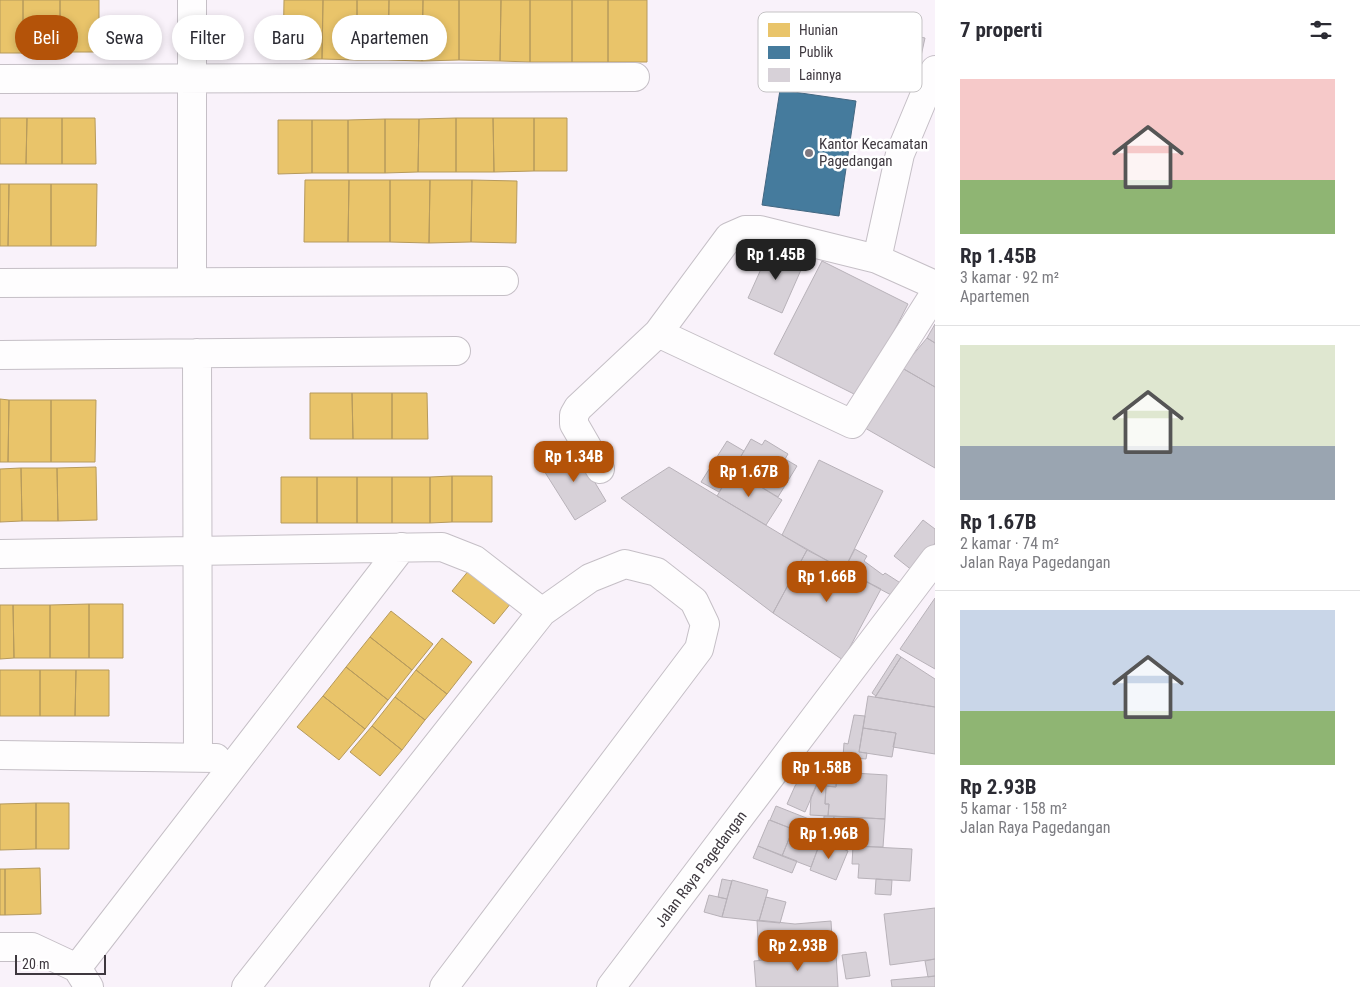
<!DOCTYPE html>
<html lang="id">
<meta charset="utf-8">
<style>
:root{--surface:#fff;--page:#f7f7f7;--text:#2b2b33;--muted:#7c7c81;--line:#e1e1e2;--accent:#b45309}
body{margin:0;font-family:"Roboto Condensed",sans-serif;background:var(--page);color:var(--text);height:100vh;display:flex;flex-direction:column;font-size:19px;white-space:nowrap}
*{box-sizing:border-box;margin:0}
p{font-size:16px;color:var(--muted)}
.icon{flex:none;width:28px;height:28px;fill:none;stroke:currentColor;stroke-width:2;stroke-linecap:round;stroke-linejoin:round}
.map{position:relative;flex:1;overflow:hidden}
.details{display:flex;flex-direction:column;background:var(--surface);width:425px}
.details>*{flex:none}
.banner{position:absolute;left:15px;top:15px;width:475px;height:45px;display:flex;gap:10px}
.scale{position:absolute;left:15px;bottom:12px;width:91px;box-sizing:border-box;padding-left:5px;border:2px solid #3e383f;border-top:0;font-size:14px;line-height:18px;white-space:nowrap;color:#3e383f;-webkit-text-stroke:4px #fff;paint-order:stroke}
.price{position:absolute;translate:-50% -42px;padding:0 11px;border-radius:10px;background:var(--accent);color:#fff;font-size:16px;line-height:32px;filter:drop-shadow(0 1px 2px #0008)}
.price::after{content:'';position:absolute;left:50%;top:30px;width:15px;height:11px;margin-left:-8px;background:inherit;clip-path:polygon(0 0,100% 0,50% 100%)}
.price.active{background:#222;color:#fff}
ul{padding:0;list-style:none}
li{display:grid;align-content:center;gap:10px;height:265px;padding:0 25px}
li+li{border-top:1px solid var(--line)}
li span{display:grid;place-items:center;height:155px;border-radius:0px;color:#555}
li>.icon{margin-inline-start:auto}
span .icon{width:90px;height:90px;fill:#fffc;stroke-width:1}
li b{font-size:21px}
h2{display:flex;justify-content:space-between;align-items:center;height:60px;padding:0 25px;font-size:21px}
.tag{padding:0 18px;border-radius:22px;background:var(--surface);box-shadow:0 2px 8px #0003;font-size:18px;line-height:45px}
.tag.active{background:var(--accent);color:#fff}
main{display:flex;flex:1;min-height:0}
.map>svg:first-child{display:block}
</style>
<main>
<div class="map">
<svg width="935" height="987" viewBox="0 0 935 987">
<rect width="100%" height="100%" fill="#f9f2fa"/>
<path fill="#e9c46a" stroke="#b69a5d" d="M 0,0 L 23,0 L 23,53 L 0,53 Z
M 23,0 L 60,0 L 60,52 L 23,53 Z
M 60,0 L 99,0 L 99,52 L 60,52 Z
M 284,0 L 323,0 L 322,59 L 283,59 Z
M 323,0 L 357,0 L 357,60 L 322,59 Z
M 357,0 L 389,0 L 388,60 L 357,60 Z
M 389,0 L 423,0 L 422,61 L 388,60 Z
M 423,0 L 459,0 L 459,60 L 422,61 Z
M 459,0 L 501,0 L 500,61 L 459,60 Z
M 501,0 L 530,0 L 530,62 L 500,61 Z
M 530,0 L 572,0 L 572,62 L 530,62 Z
M 572,0 L 608,0 L 608,62 L 572,62 Z
M 608,0 L 647,0 L 647,62 L 608,62 Z
M 0,118 L 27,118 L 26,164 L 0,164 Z
M 27,118 L 62,118 L 62,164 L 26,164 Z
M 62,118 L 95,118 L 96,164 L 62,164 Z
M 456,118 L 456,172 L 418,172 L 419,119 Z
M 456,118 L 493,118 L 494,172 L 456,172 Z
M 493,118 L 534,118 L 534,171 L 494,172 Z
M 534,118 L 567,118 L 567,171 L 534,171 Z
M 385,119 L 385,173 L 348,173 L 348,120 Z
M 385,119 L 419,119 L 418,172 L 385,173 Z
M 278,120 L 312,120 L 312,173 L 278,174 Z
M 312,120 L 348,120 L 348,173 L 312,173 Z
M 305,180 L 349,180 L 348,242 L 304,242 Z
M 349,180 L 390,180 L 390,242 L 348,242 Z
M 390,180 L 430,180 L 429,243 L 390,242 Z
M 430,180 L 472,180 L 471,242 L 429,243 Z
M 472,180 L 517,181 L 516,243 L 471,242 Z
M 0,184 L 9,184 L 8,246 L 0,246 Z
M 9,184 L 51,184 L 51,246 L 8,246 Z
M 51,184 L 97,184 L 96,246 L 51,246 Z
M 310,393 L 352,393 L 353,439 L 310,439 Z
M 352,393 L 392,393 L 392,439 L 353,439 Z
M 392,393 L 427,393 L 428,439 L 392,439 Z
M 0,399 L 9,400 L 8,462 L 0,462 Z
M 9,400 L 51,400 L 51,462 L 8,462 Z
M 51,400 L 96,400 L 95,462 L 51,462 Z
M 96,467 L 97,520 L 58,521 L 57,468 Z
M 21,468 L 22,521 L 0,522 L 0,469 Z
M 21,468 L 57,468 L 58,521 L 22,521 Z
M 452,476 L 492,476 L 492,522 L 452,522 Z
M 452,476 L 452,522 L 430,523 L 430,477 Z
M 281,477 L 317,477 L 317,523 L 281,523 Z
M 317,477 L 357,477 L 357,523 L 317,523 Z
M 357,477 L 392,477 L 392,523 L 357,523 Z
M 392,477 L 430,477 L 430,523 L 392,523 Z
M 474,564 L 516,597 L 494,624 L 452,591 Z
M 89,604 L 89,658 L 50,658 L 50,605 Z
M 89,604 L 123,604 L 123,658 L 89,658 Z
M 0,605 L 13,605 L 14,658 L 0,659 Z
M 13,605 L 50,605 L 50,658 L 14,658 Z
M 391,611 L 433,644 L 412,670 L 370,637 Z
M 370,637 L 412,670 L 388,700 L 346,667 Z
M 442,638 L 472,662 L 447,694 L 416,670 Z
M 346,667 L 388,700 L 365,729 L 323,696 Z
M 0,670 L 40,670 L 40,716 L 0,716 Z
M 40,670 L 76,670 L 75,716 L 40,716 Z
M 76,670 L 109,670 L 109,716 L 75,716 Z
M 416,670 L 447,694 L 425,720 L 395,697 Z
M 323,696 L 365,729 L 339,760 L 297,727 Z
M 395,697 L 425,720 L 402,750 L 372,726 Z
M 372,726 L 402,750 L 380,776 L 350,752 Z
M 36,803 L 36,849 L 0,850 L 0,804 Z
M 36,803 L 69,803 L 69,849 L 36,849 Z
M 40,868 L 41,914 L 5,915 L 5,869 Z
M 0,869 L 5,869 L 5,915 L 0,915 Z"/>
<path fill="#457b9d" stroke="#436781" d="M 780,90 L 856,101 L 839,216 L 762,205 Z"/>
<path fill="#d7d1d8" stroke="#b8b2b9" d="M 858,24 L 925,38 L 914,88 L 848,75 Z
M 770,249 L 804,263 L 782,313 L 748,298 Z
M 822,261 L 908,304 L 860,397 L 774,354 Z
M 935,324 L 935,343 L 927,338 Z
M 927,338 L 935,343 L 935,387 L 902,368 Z
M 902,368 L 935,387 L 935,468 L 865,428 Z
M 751,439 L 762,445 L 765,440 L 788,454 L 785,459 L 797,466 L 778,497 L 733,470 Z
M 727,441 L 744,451 L 719,492 L 701,482 Z
M 573,446 L 606,501 L 575,520 L 541,466 Z
M 819,460 L 883,491 L 844,570 L 782,535 Z
M 669,467 L 807,550 L 773,613 L 621,498 Z
M 733,470 L 782,500 L 766,525 L 717,496 Z
M 923,520 L 935,529 L 935,543 L 913,571 L 894,556 Z
M 855,549 L 867,556 L 864,561 L 883,575 L 885,573 L 902,584 L 893,596 L 844,570 Z
M 807,550 L 881,589 L 843,660 L 773,613 Z
M 935,598 L 935,669 L 900,649 Z
M 897,654 L 901,657 L 876,696 L 872,693 Z
M 901,657 L 935,679 L 935,707 L 875,697 Z
M 868,696 L 935,707 L 935,754 L 893,747 L 896,733 L 863,728 Z
M 854,715 L 865,716 L 859,752 L 867,753 L 866,759 L 843,757 L 844,743 L 848,744 Z
M 863,728 L 896,733 L 892,757 L 859,752 Z
M 809,765 L 823,771 L 805,812 L 787,804 L 795,786 Z
M 822,772 L 837,772 L 836,787 L 826,786 L 825,804 L 829,804 L 828,816 L 810,815 L 811,797 Z
M 837,772 L 887,775 L 885,819 L 828,816 L 829,804 L 825,804 L 826,786 L 836,787 Z
M 776,806 L 814,821 L 809,836 L 770,820 Z
M 824,816 L 834,816 L 832,845 L 823,841 Z
M 834,816 L 885,819 L 883,847 L 832,845 Z
M 769,820 L 793,829 L 782,856 L 758,846 Z
M 793,829 L 821,840 L 811,867 L 782,856 Z
M 821,840 L 848,851 L 836,880 L 810,870 Z
M 758,846 L 797,861 L 792,873 L 753,858 Z
M 853,846 L 912,849 L 910,881 L 858,878 L 859,864 L 852,864 Z
M 722,879 L 732,881 L 727,899 L 718,897 Z
M 876,879 L 892,880 L 891,895 L 875,894 Z
M 732,880 L 768,890 L 759,921 L 722,917 Z
M 709,895 L 727,899 L 722,917 L 704,912 Z
M 766,897 L 786,902 L 780,923 L 759,921 Z
M 935,908 L 935,959 L 890,965 L 884,914 Z
M 757,920 L 795,924 L 831,921 L 833,955 L 759,960 Z
M 866,952 L 870,976 L 846,979 L 842,955 Z
M 836,954 L 838,987 L 756,987 L 754,961 Z
M 935,959 L 935,976 L 928,977 L 925,961 Z
M 935,976 L 935,987 L 892,987 L 891,980 Z"/>
<g fill="none" stroke-linecap="round" stroke-linejoin="round">
<defs>
<path id="street" d="M 192,0 L 192,282
M 935,70 L 900,154 L 877,259 L 935,285
M 0,79 L 635,77
M 0,283 L 504,281
M 658,333 L 729,237 L 745,230 L 760,230 L 877,259
M 197,353 L 198,757
M 0,355 L 456,351
M 600,469 L 574,424 L 574,415 L 578,408 L 658,333 L 852,424 L 935,293
M 0,554 L 442,547 L 475,560 L 542,612
M 0,755 L 216,758
M 0,947 L 32,947 L 77,968 L 89,987
M 77,968 L 402,547
M 246,987 L 542,612 L 590,578 L 625,564 L 657,572 L 694,601 L 705,624 L 699,649 L 444,987"/>
<path id="secondary" d="M 611,987 L 935,559"/>
</defs>
<use href="#street" stroke="#c5bfc6" stroke-width="30"/>
<use href="#secondary" stroke="#c5bfc6" stroke-width="30"/>
<use href="#street" stroke="#fefdfe" stroke-width="28"/>
<use href="#secondary" stroke="#fefdfe" stroke-width="28"/>
</g>
<circle fill="#7f7980" stroke="#fff" stroke-width="2" cx="809" cy="153" r="5"/>
<g text-anchor="middle" stroke-width="5" stroke-linejoin="round" paint-order="stroke">
<g font-size="15" fill="#3e383f" stroke="#fff" text-anchor="start">
<text x="819" y="149">Kantor Kecamatan<tspan x="819" dy="17">Pagedangan</tspan></text>
</g>
<g font-size="15" fill="#3e383f" stroke="#fff">
<text transform="translate(701 869) rotate(-53)" y="5">Jalan Raya Pagedangan</text>
</g>
</g>
<rect x="758" y="12" width="164" height="80" rx="8" fill="#fff" stroke="#c5c3c5" stroke-width="1"/>
<rect x="768" y="23" width="22" height="14" fill="#e9c46a"/>
<rect x="768" y="46" width="22" height="13" fill="#457b9d"/>
<rect x="768" y="68" width="22" height="14" fill="#d7d1d8"/>
<g font-size="14" fill="#3e383f">
<text x="799" y="35">Hunian</text>
<text x="799" y="57">Publik</text>
<text x="799" y="80">Lainnya</text>
</g>
</svg>
<div class="scale">20 m</div>
<b class="price active" style="left:776px;top:281px">Rp 1.45B</b>
<b class="price" style="left:574px;top:483px">Rp 1.34B</b>
<b class="price" style="left:749px;top:498px">Rp 1.67B</b>
<b class="price" style="left:827px;top:603px">Rp 1.66B</b>
<b class="price" style="left:822px;top:794px">Rp 1.58B</b>
<b class="price" style="left:829px;top:860px">Rp 1.96B</b>
<b class="price" style="left:798px;top:972px">Rp 2.93B</b>
<div class="banner">
<a class="tag active">Beli</a>
<a class="tag">Sewa</a>
<a class="tag">Filter</a>
<a class="tag">Baru</a>
<a class="tag">Apartemen</a>
</div>
</div>
<section class="details">
<h2>7 properti<svg class="icon" aria-label="filters" viewBox="0 0 24 24"><path d="M4 7h16M4 17h16"/><circle cx="9" cy="7" r="2"/><circle cx="15" cy="17" r="2"/></svg></h2>
<ul>
<li><span style="background:linear-gradient(#f6c9c9 65%,#8fb573 0)"><svg class="icon" aria-label="home" viewBox="0 0 24 24"><path d="M3 11l9-7 9 7M6 9v11h12V9"/></svg></span><div><b>Rp 1.45B</b><p>3 kamar · 92 m²</p><p>Apartemen</p></div></li>
<li><span style="background:linear-gradient(#dfe7d0 65%,#9aa5b1 0)"><svg class="icon" aria-label="home" viewBox="0 0 24 24"><path d="M3 11l9-7 9 7M6 9v11h12V9"/></svg></span><div><b>Rp 1.67B</b><p>2 kamar · 74 m²</p><p>Jalan Raya Pagedangan</p></div></li>
<li><span style="background:linear-gradient(#c9d6e8 65%,#8fb573 0)"><svg class="icon" aria-label="home" viewBox="0 0 24 24"><path d="M3 11l9-7 9 7M6 9v11h12V9"/></svg></span><div><b>Rp 2.93B</b><p>5 kamar · 158 m²</p><p>Jalan Raya Pagedangan</p></div></li>
</ul>
</section>
</main>
